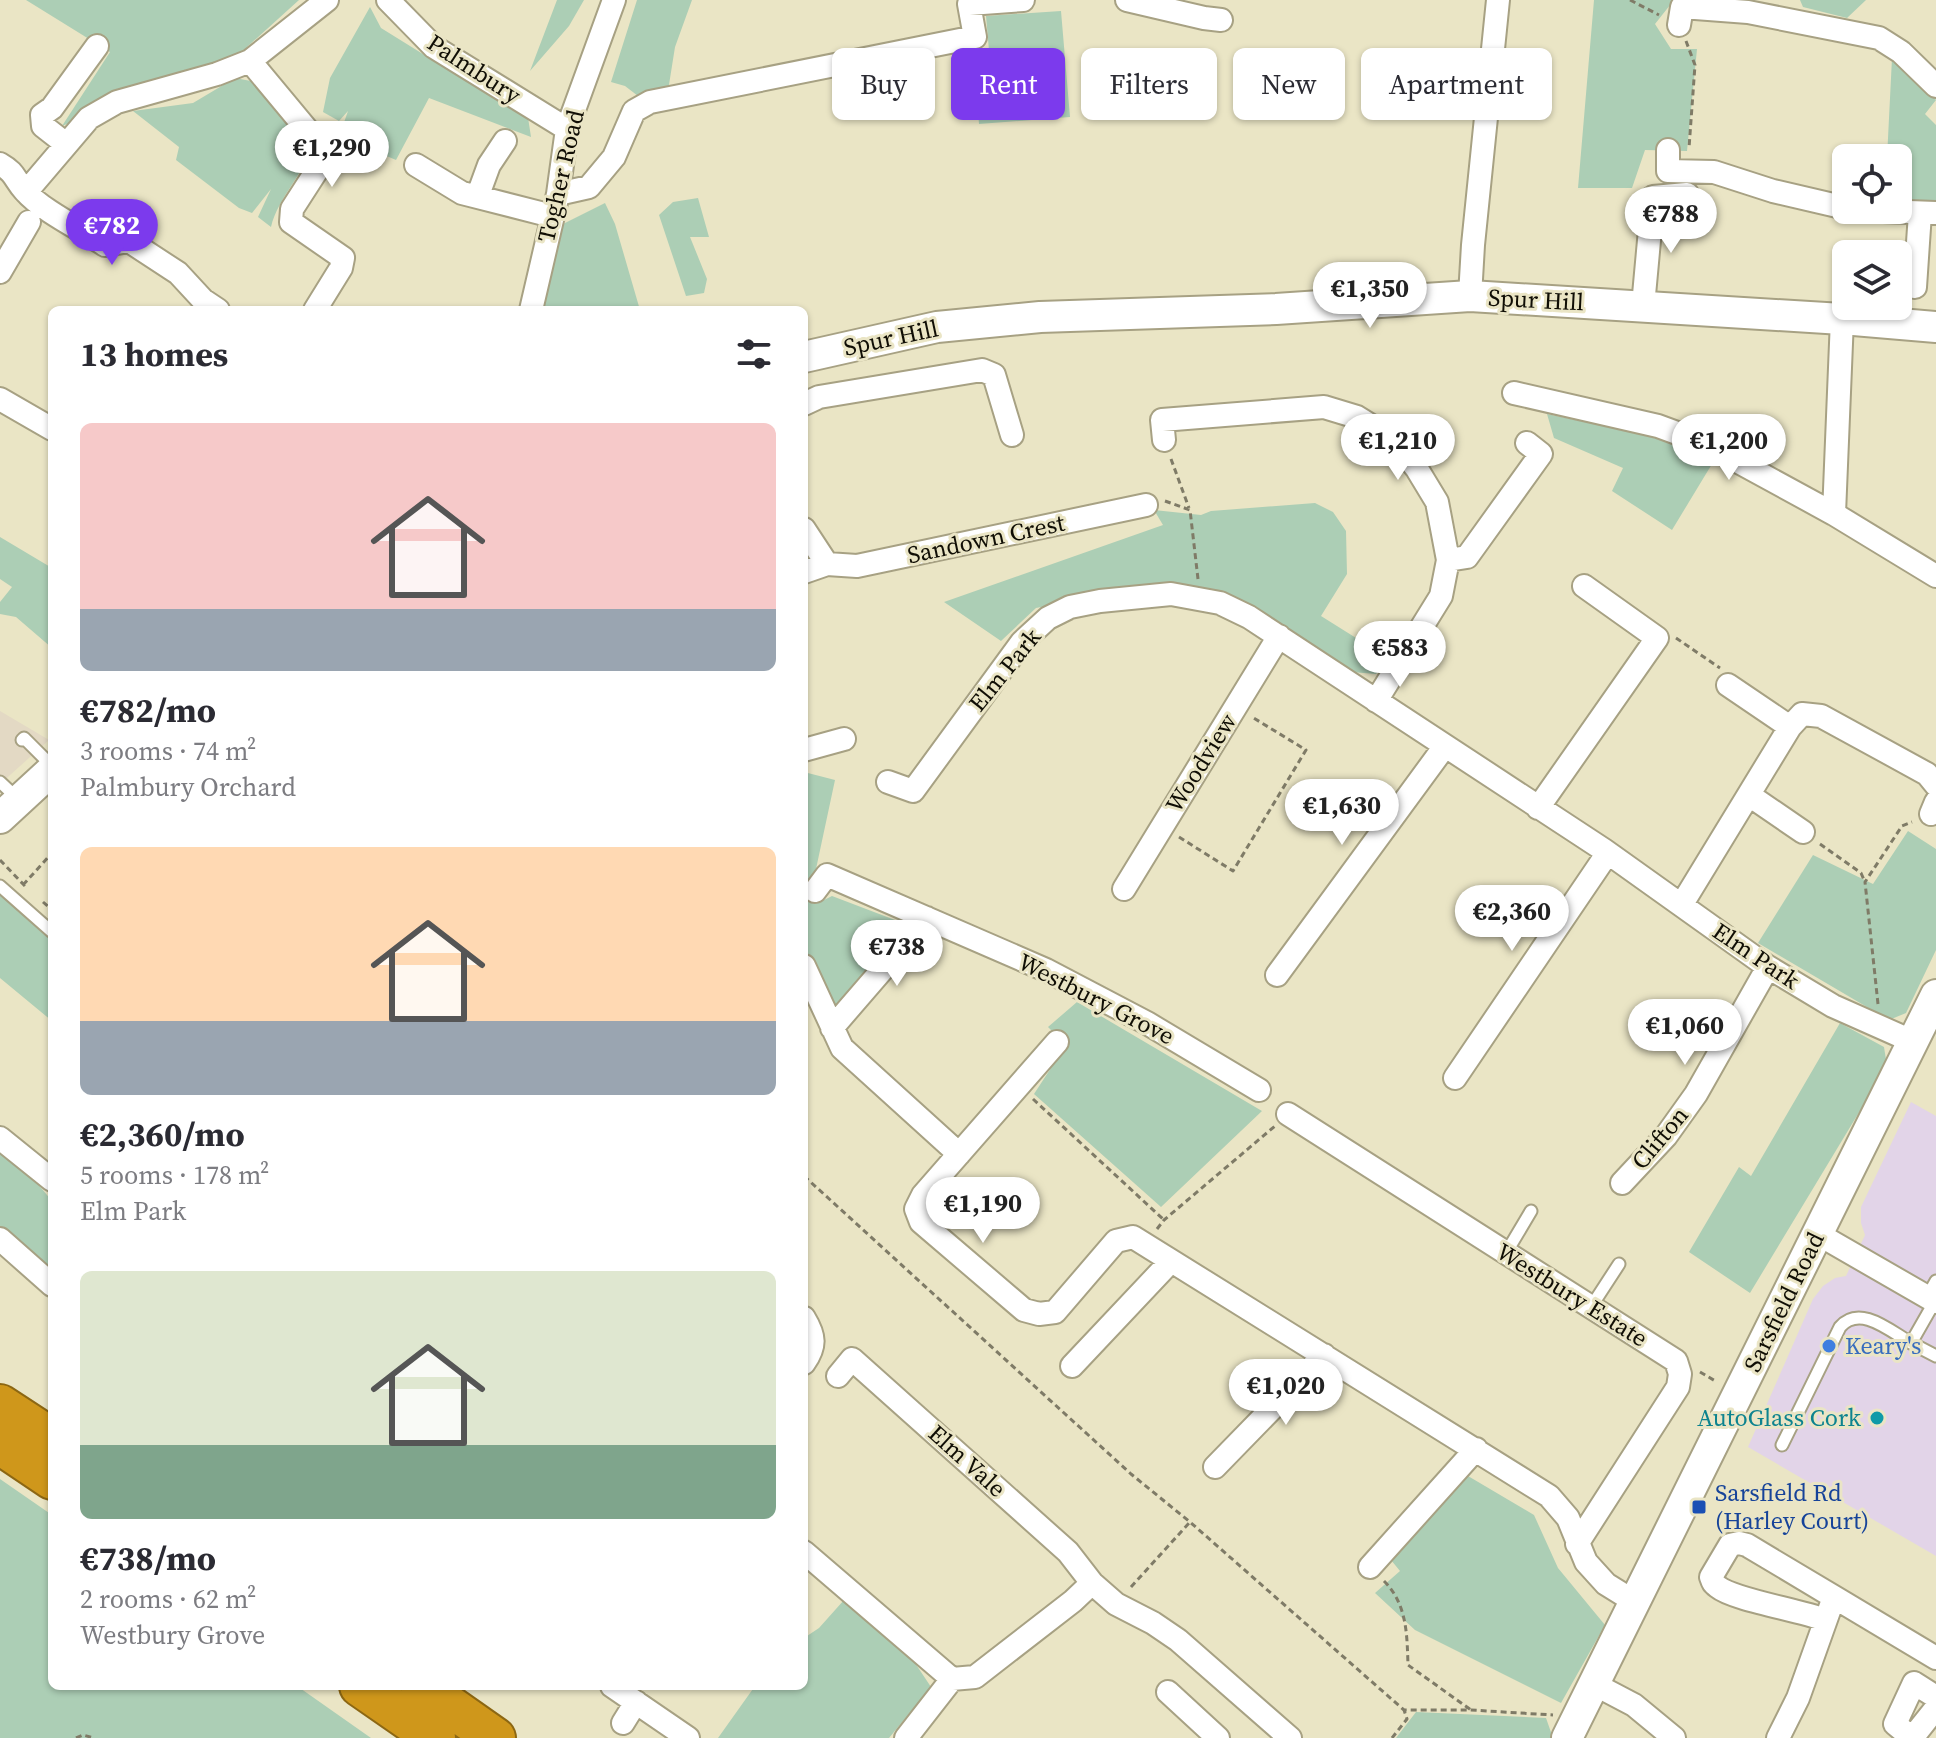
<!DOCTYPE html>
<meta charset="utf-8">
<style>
:root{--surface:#fff;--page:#f2f2f3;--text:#2b2b33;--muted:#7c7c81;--accent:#7c3aed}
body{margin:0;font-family:"Source Serif 4",serif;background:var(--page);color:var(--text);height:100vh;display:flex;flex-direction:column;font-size:30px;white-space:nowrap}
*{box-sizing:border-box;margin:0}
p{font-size:26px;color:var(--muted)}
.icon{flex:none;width:44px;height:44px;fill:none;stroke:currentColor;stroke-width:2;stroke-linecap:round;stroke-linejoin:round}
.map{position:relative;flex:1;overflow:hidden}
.drawer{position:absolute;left:48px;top:306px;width:760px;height:1384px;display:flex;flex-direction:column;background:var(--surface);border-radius:12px;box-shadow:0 2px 6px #0004}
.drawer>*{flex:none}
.hud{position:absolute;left:832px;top:48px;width:760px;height:72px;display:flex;gap:16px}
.buttons{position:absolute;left:1832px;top:144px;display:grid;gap:16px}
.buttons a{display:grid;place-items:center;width:80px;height:80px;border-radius:12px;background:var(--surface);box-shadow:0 2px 6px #0004;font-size:40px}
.price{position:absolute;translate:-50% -68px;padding:0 18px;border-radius:28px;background:#fff;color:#222;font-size:26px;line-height:52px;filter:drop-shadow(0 2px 4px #0008)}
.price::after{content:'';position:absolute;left:50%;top:48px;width:24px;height:18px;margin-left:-12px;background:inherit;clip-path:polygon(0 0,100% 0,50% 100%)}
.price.on{background:var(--accent);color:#fff}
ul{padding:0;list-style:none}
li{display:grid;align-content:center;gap:16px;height:424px;padding:0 32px}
li span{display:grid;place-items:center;height:248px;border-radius:12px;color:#555}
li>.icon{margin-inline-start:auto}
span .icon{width:144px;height:144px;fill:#fffc;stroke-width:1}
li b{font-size:34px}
h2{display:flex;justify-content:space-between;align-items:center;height:96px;padding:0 32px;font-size:34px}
.pill{padding:0 28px;border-radius:12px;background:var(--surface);box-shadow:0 2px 6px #0004;font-size:28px;line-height:72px}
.pill.on{background:var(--accent);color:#fff}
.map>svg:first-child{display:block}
</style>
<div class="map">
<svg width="1936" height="1738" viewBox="0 0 1936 1738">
<rect width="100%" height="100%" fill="#eae5c5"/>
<path fill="#e3d9c4" d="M 0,711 L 49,740 L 0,784 Z"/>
<path fill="#e2d4e8" d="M 1911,1102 L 1936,1116 L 1936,1556 L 1748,1447 L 1813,1299 L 1823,1286 L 1835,1278 L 1846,1276 L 1865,1235 L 1861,1223 L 1861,1207 Z"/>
<path fill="#acceb5" d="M 26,0 L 299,0 L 237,56 L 62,126 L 110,52 Z
M 557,0 L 584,0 L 569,26 L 530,71 Z
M 637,0 L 692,0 L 675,47 L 668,91 L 642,99 L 625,86 L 611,82 Z
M 1594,0 L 1674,0 L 1655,24 L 1671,49 L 1697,49 L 1687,151 L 1645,150 L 1632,188 L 1578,188 Z
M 1800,0 L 1866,0 L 1847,18 L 1803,7 Z
M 370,7 L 381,28 L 505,105 L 527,111 L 531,137 L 429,98 L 396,160 L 358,144 L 341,131 L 348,111 L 339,121 L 323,112 L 330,78 Z
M 1061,11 L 1070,117 L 979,124 L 974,64 L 990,62 L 986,16 Z
M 1892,58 L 1911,73 L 1936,100 L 1925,114 L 1936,125 L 1936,205 L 1898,203 L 1898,158 L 1887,158 Z
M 235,78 L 261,83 L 310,146 C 304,176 278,197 271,227 L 258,217 L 271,189 L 252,213 L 239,208 L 176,160 L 179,147 L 133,111 L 193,103 Z
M 698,198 L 709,237 L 690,237 L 707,279 L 704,293 L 686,296 L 659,215 L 673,202 Z
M 605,203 L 615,224 L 640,310 L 534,310 L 561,225 Z
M 1547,414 L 1666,439 L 1715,459 L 1672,530 L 1612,491 L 1623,468 L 1554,438 Z
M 1315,503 L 1333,512 L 1346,531 L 1347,574 L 1321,616 L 1388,658 L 1376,674 L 1351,672 L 1239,599 L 1183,584 L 1123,591 L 1036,608 L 1001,641 L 944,602 L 1163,525 L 1154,510 L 1201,515 L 1211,511 Z
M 0,537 L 52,568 L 52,648 L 16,617 L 0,614 L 0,602 L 12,587 L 0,579 Z
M 804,772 L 835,780 L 810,897 L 818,903 L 832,896 L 895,920 L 900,937 L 837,1005 L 828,1003 L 804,956 Z
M 1908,831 L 1936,849 L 1936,950 L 1906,1013 L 1889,1020 L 1758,943 L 1813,855 L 1873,884 Z
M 0,879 L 22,903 L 52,927 L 52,1021 L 0,978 Z
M 1077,1002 L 1262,1111 L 1161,1207 L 1034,1094 L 1066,1045 L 1048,1027 Z
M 1840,1023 L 1884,1047 L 1887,1066 L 1750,1293 L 1689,1252 L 1739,1167 L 1751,1176 Z
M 0,1151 L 32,1177 L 52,1201 L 52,1271 L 0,1226 Z
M 1468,1476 L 1534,1515 L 1558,1568 L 1605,1625 L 1561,1703 L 1415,1630 L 1375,1593 L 1400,1571 L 1391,1560 Z
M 0,1479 L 52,1515 L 52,1686 L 297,1686 L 371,1738 L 0,1738 Z
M 844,1600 L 913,1660 L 931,1687 L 889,1738 L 718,1738 L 755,1686 L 804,1686 L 804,1638 L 819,1628 Z
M 1416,1712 L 1546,1718 L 1553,1738 L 1396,1738 Z"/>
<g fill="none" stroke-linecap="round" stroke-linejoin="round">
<defs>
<path id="lane" d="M 22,740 L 24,738 L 52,766
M 0,782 L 17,798
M 0,886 L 52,932
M 1506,1253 L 1531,1211
M 1927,1297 L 1936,1281
M 1935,1301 L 1911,1343 L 1936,1356
M 1591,1307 L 1619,1264
M 1782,1445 L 1840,1327 C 1860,1304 1890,1331 1911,1343"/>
<path id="street" d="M 388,0 L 434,47 L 567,129
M 1127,0 L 1204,18 L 1221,20
M 1679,25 L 1682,7 L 1748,12 L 1879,38 L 1901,52 L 1936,86
M 250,61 L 309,132 L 320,150 L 321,164 L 292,209 L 291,222 L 343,258 L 341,268 L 315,310
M 66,144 L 43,126 L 42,115 L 52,108 L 97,46
M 1668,150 L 1668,171 L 1714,172 L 1773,191 L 1846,208
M 0,164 C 16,173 14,179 25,191 C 41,210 84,231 105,245 L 129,241 L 178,273 L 203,300 L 218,310
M 416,165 L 462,193 L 552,216
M 26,192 L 89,118 L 117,102 L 217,74 L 250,61 L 327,0
M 558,194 L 589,187 L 614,157 L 634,111 L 650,102 L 975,37 L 969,4 L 1023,0
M 478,195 L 489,165 L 505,141
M 1856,210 L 1936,213
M 0,272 L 29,222
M 1915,287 L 1920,213
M 1470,296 L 1473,245 L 1498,0
M 1643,306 L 1653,197 L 1687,194
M 531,310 L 558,194 L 567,129 L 614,0
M 1514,393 L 1658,426 L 1704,443 L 1834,514 L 1936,576
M 0,399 L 52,429
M 804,404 L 819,397 L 982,370 L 994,375 L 1012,435
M 1164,440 L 1162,420 L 1324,407 L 1357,417 L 1394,440 L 1417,469 L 1437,502 L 1448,560 L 1441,596 L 1376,701
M 1834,514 L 1842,319
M 804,529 L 827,564
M 1448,560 L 1467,557 L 1541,454 L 1527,443
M 804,572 L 827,564 L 857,566 L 1146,505
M 1728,685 L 1790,727
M 804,750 L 844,739
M 888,782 L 913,791 L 1022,642 L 1048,618 L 1070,607 L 1100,601 L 1171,594 L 1220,603 L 1249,617 L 1604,850 L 1768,967 L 1833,1006 L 1914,1042
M 1749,795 L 1803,832
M 1538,808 L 1657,638 L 1584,586
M 1931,814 L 1936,802
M 1124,889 L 1279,636
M 815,891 L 827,875 L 1046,970 L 1147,1023 L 1259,1090
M 1682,904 L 1790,727 L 1802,714 L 1821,716 L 1927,774 L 1936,785
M 804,966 L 842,1048 L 959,1154
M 1277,975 L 1445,746
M 832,1028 L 927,918
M 1057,1042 L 923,1195 L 916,1209 L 921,1222 L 1024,1310 L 1039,1314 L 1055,1312 L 1116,1241 L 1133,1237 L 1549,1496 L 1568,1518 L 1586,1562 L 1606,1584 L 1635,1602
M 1455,1078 L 1607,854
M 1288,1114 L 1676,1361 L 1680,1374 L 1678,1387 L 1577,1544
M 0,1138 L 52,1180
M 1622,1183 L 1666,1136 L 1696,1094 L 1768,967
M 1818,1234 L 1936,1302
M 0,1239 L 52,1285
M 804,1318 C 815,1336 816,1346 804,1363
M 1072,1366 L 1171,1261
M 838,1376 L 852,1359 L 1068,1552 L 1092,1583
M 1215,1467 L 1324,1355
M 804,1552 L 952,1679 L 975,1677 L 1073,1601 L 1092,1583 L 1116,1604 L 1153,1623 L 1178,1640 L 1290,1738
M 1370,1567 L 1476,1449
M 1825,1620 C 1800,1610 1734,1600 1718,1587 C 1713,1583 1713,1583 1711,1577 L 1730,1545 L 1739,1543 L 1747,1545 L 1834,1597
M 1594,1684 L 1634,1705 L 1674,1738
M 612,1686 L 688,1738
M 1168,1692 L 1218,1738
M 623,1723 L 636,1702
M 1911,1737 L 1895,1724 L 1914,1683 L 1936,1697
M 906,1738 L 952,1679
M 1778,1738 L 1798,1698 L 1834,1597 L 1936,1658
M 1912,1738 L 1936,1708"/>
<path id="secondary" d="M 804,357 L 937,327 L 1040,317 L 1276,309 L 1470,296 L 1842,319 L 1936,327
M 0,818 L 52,770
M 1567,1738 L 1936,995"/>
<path id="highway" d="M 0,1405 L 52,1439
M 0,1444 L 52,1479
M 360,1686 L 435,1738
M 421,1686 L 495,1738"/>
</defs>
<use href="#lane" stroke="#a7a183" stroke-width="15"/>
<use href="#street" stroke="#a7a183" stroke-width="26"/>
<use href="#secondary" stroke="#a7a183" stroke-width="34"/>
<use href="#highway" stroke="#8c6713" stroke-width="44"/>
<path stroke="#7f7b67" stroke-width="3" stroke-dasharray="6 4" stroke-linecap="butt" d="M 1630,0 L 1659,15
M 1686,41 L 1695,65 L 1689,148
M 1171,459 L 1189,508
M 1165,501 L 1190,510 L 1198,579
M 1676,638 L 1720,668
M 1179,837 L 1233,871 L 1306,750 L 1252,717
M 1820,844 L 1861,873 L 1865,882
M 0,860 L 25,886
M 23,885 L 52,853
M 43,902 L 52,910
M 1878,1004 L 1865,882 L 1902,826 L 1912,822
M 1033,1099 L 1163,1219
M 804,1176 L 1131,1474 L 1190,1522 L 1404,1710 L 1471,1710 L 1553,1715
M 1157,1229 L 1164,1220 L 1275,1126
M 1700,1372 L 1717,1382
M 1384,1581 C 1407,1604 1407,1634 1408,1665 L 1471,1710
M 1131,1587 L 1190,1522
M 76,1738 L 83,1735 L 94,1738
M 1392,1738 L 1407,1719 L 1404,1710"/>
<use href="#lane" stroke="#fff" stroke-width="11"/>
<use href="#street" stroke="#fff" stroke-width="22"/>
<use href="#secondary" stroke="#fff" stroke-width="30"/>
<use href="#highway" stroke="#cf971b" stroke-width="40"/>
</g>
<circle fill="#3f7fe0" stroke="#eae5c5" stroke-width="3" cx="1829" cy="1346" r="8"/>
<circle fill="#0f9aa8" stroke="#eae5c5" stroke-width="3" cx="1877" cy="1418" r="8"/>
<rect fill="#1a4fb4" stroke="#eae5c5" stroke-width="3" x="1691" y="1499" width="16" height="16" rx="4"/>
<g text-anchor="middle" stroke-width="6" stroke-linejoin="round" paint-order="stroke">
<g font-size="24" fill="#100e05" stroke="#eae5c5">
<text transform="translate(474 69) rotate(33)" y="8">Palmbury</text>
<text transform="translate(561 176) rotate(-77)" y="8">Togher Road</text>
<text transform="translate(1536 300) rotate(3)" y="8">Spur Hill</text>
<text transform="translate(891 338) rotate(-12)" y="8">Spur Hill</text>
<text transform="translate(986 539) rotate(-12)" y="8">Sandown Crest</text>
<text transform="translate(1005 670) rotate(-51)" y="8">Elm Park</text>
<text transform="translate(1201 763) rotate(-58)" y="8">Woodview</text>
<text transform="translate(1756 956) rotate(34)" y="8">Elm Park</text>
<text transform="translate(1096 999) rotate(27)" y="8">Westbury Grove</text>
<text transform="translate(1660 1138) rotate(-50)" y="8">Clifton</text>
<text transform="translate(1572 1295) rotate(32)" y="8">Westbury Estate</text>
<text transform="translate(1784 1302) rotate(-64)" y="8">Sarsfield Road</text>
<text transform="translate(967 1461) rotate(42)" y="8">Elm Vale</text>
</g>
<g font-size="24" fill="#366cbe" stroke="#eae5c5" text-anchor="start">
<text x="1845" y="1354">Keary's</text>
</g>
<g font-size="24" fill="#0d838f" stroke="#eae5c5" text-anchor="end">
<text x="1861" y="1426">AutoGlass Cork</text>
</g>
<g font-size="24" fill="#164399" stroke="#eae5c5" text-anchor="start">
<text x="1715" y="1501">Sarsfield Rd<tspan x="1715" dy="28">(Harley Court)</tspan></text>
</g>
</g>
</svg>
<div class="buttons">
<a><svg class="icon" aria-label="locate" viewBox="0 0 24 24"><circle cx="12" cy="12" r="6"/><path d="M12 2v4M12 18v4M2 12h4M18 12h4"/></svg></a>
<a><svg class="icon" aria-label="layers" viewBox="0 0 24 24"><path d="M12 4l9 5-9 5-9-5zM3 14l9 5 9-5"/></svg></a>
</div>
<b class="price" style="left:332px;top:189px">€1,290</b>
<b class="price" style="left:1671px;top:255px">€788</b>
<b class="price on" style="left:112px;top:267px">€782</b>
<b class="price" style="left:1370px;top:330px">€1,350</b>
<b class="price" style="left:1398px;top:482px">€1,210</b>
<b class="price" style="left:1729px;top:482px">€1,200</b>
<b class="price" style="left:1400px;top:689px">€583</b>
<b class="price" style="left:1342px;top:847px">€1,630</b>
<b class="price" style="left:1512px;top:953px">€2,360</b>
<b class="price" style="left:897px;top:988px">€738</b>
<b class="price" style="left:1685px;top:1067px">€1,060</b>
<b class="price" style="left:983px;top:1245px">€1,190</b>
<b class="price" style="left:1286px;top:1427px">€1,020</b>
<div class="hud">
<a class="pill">Buy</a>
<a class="pill on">Rent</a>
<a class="pill">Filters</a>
<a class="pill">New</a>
<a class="pill">Apartment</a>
</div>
<section class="drawer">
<h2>13 homes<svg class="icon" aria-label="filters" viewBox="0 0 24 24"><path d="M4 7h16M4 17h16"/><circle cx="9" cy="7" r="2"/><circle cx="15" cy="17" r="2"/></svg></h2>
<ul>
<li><span style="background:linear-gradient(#f6c9c9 75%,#9aa5b1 0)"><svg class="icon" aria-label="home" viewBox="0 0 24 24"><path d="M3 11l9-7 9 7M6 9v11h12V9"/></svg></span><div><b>€782/mo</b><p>3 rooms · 74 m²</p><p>Palmbury Orchard</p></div></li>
<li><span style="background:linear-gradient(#ffd9b3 70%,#9aa5b1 0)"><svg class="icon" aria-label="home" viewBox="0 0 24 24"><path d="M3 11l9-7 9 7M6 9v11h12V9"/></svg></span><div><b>€2,360/mo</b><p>5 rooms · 178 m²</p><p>Elm Park</p></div></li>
<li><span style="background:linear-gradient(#dfe7d0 70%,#7fa58c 0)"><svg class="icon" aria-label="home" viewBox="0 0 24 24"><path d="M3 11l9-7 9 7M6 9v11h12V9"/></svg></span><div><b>€738/mo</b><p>2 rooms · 62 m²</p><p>Westbury Grove</p></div></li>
</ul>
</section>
</div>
